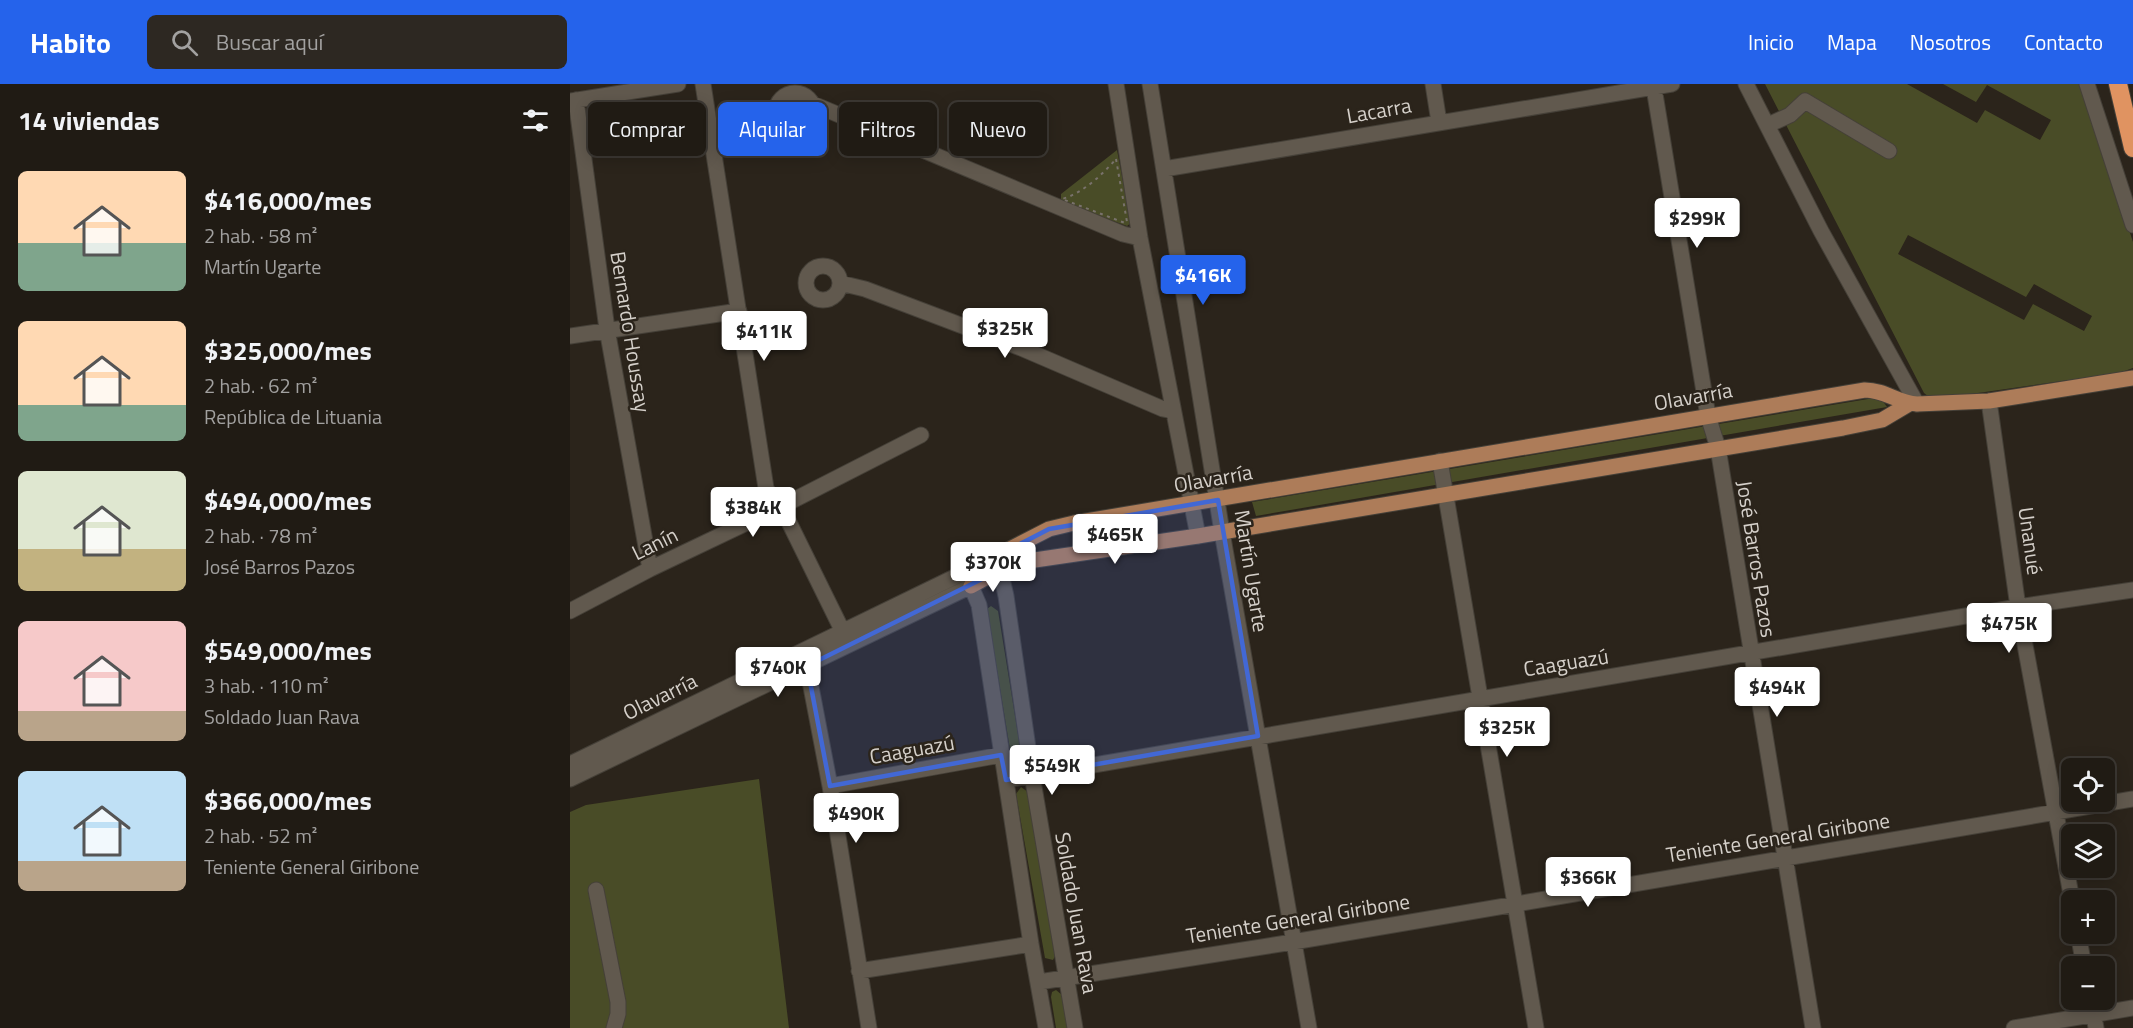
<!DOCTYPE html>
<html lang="es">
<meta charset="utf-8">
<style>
:root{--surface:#201b14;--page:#2d2822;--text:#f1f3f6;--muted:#a2a1a0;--line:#3d3934;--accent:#2563eb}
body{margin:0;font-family:"Titillium Web",sans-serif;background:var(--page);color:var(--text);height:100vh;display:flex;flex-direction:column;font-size:22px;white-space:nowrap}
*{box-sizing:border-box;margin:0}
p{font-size:20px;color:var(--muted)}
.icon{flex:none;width:33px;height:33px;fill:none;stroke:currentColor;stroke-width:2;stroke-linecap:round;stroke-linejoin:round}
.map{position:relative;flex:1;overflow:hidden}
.drawer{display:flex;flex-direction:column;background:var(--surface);width:570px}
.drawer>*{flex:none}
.banner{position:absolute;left:18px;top:18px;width:570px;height:54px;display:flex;gap:12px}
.controls{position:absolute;left:1491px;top:674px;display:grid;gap:12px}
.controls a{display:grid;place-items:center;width:54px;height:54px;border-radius:9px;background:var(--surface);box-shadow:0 3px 15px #0003,0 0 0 2px var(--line);font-size:30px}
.price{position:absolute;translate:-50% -51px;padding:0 14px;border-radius:6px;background:#fff;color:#222;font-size:20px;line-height:39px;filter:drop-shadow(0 2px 3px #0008)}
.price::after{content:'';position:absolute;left:50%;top:36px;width:18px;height:14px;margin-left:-9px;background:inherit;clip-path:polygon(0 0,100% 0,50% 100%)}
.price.on{background:var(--accent);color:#fff}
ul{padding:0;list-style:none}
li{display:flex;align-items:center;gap:18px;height:150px;padding:0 18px}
li span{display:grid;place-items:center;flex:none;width:168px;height:120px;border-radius:9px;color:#555}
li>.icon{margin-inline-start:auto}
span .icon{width:72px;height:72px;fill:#fffc;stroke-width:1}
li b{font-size:26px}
h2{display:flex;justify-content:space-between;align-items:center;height:72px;padding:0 18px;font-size:26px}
.chip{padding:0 21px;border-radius:9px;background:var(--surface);box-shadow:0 3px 15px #0003,0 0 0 2px var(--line);font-size:21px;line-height:54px}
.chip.on{background:var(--accent);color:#fff}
header{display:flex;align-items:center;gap:36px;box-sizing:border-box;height:84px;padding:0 30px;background:var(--accent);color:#fff}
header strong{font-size:28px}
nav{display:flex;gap:33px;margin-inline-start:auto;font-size:21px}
.search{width:420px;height:54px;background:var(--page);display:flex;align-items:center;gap:15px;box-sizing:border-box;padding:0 21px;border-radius:9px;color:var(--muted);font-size:22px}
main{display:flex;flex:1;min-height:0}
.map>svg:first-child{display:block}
</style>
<header>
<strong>Habito</strong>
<div class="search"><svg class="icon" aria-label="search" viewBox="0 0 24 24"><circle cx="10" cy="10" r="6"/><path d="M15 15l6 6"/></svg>Buscar aquí</div>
<nav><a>Inicio</a><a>Mapa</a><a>Nosotros</a><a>Contacto</a></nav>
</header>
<main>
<section class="drawer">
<h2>14 viviendas<svg class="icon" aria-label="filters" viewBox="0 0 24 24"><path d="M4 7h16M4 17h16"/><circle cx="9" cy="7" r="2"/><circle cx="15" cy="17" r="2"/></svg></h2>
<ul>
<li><span style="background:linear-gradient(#ffd9b3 60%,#7fa58c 0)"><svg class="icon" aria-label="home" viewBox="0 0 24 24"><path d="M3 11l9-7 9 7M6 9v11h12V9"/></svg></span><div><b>$416,000/mes</b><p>2 hab. · 58 m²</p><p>Martín Ugarte</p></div></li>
<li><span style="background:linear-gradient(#ffd9b3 70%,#7fa58c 0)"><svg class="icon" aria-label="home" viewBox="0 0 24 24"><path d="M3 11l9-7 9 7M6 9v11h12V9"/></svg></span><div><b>$325,000/mes</b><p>2 hab. · 62 m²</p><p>República de Lituania</p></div></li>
<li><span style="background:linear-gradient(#dfe7d0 65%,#c2b280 0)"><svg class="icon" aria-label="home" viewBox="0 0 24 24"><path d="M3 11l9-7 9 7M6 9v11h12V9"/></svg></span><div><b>$494,000/mes</b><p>2 hab. · 78 m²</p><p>José Barros Pazos</p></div></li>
<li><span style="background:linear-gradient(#f6c9c9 75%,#b9a48a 0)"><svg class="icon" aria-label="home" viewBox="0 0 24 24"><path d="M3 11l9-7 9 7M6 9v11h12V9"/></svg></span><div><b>$549,000/mes</b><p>3 hab. · 110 m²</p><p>Soldado Juan Rava</p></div></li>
<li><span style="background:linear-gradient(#bfe0f5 75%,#b9a48a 0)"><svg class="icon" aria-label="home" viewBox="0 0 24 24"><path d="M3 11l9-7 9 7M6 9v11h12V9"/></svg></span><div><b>$366,000/mes</b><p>2 hab. · 52 m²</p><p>Teniente General Giribone</p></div></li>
</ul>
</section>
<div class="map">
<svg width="1563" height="944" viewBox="0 0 1563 944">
<rect width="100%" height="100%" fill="#2b241b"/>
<path fill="#494c27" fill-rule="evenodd" d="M 1195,0 L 1337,0 L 1407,39 L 1415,26 L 1470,56 L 1481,36 L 1417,1 L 1406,18 L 1373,0 L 1511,0 L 1563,158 L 1563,284 L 1549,289 L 1373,314 L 1359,313 L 1354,309 ZM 1338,151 L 1456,213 L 1464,200 L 1522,232 L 1514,247 L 1463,220 L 1454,236 L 1328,170 Z
M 547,66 L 561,139 L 557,142 L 491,118 L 491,110 Z
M 1310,313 L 1317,323 L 686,432 L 682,418 Z
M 421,522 L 428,527 L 451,669 L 447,677 L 443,676 L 441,671 L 417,525 Z
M 189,695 L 219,944 L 0,944 L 0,728 L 16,721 Z
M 451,703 L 458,708 L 486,870 L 483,876 L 475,874 L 446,710 Z
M 486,906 L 492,911 L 498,944 L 486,944 L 481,913 L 482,908 Z"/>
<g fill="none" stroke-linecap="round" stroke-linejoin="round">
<defs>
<path id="minor" d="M 133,0 L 196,404 L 203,417 L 214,428 L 273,548
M 546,0 L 570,154 L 628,452
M 580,0 L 652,448 L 739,944
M 863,0 L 869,38
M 1176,0 L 1251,147 L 1347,320
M 1517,0 L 1563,141
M 1084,4 L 1138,332 L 1148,364 L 1243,944
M206 28a19 19 0 1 1 38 0a19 19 0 1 1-38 0Z
M 6,16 L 37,245 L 80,485
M 0,17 L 108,0
M 243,20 L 553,150 L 570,154
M 1198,41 L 1220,31 L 1235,17 L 1319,67
M 594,85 L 1102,0
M236 199a17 17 0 1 1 34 0a17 17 0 1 1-34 0Z
M 270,199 L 295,205 L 451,264 L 593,325 L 603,327
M 0,252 L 169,227
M 1419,317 L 1448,523 L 1502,816
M 870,377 L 966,944
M 427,473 L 436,512 L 462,691 L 505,944
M 0,527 L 80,485 L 210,423 L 351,351
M 237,582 L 260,702 L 299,944
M 0,680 L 395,488 L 409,521 L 461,860 L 476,944
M 0,695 L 401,502
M 436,696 L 1448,523 L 1563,506
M 260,702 L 431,671
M 26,806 L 48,918 L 48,930 L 44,944
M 1508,849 L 1514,882
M 289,887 L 461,860
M 469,898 L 723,858 L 1563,715
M 1521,915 L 1526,944
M 1444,944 L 1563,924"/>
<path id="major" d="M 395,488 L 479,445 L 504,439 L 1295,306 C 1315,306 1328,319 1347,320 L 1419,317 L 1563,294
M 401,502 L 430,486 L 458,477 L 628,452 L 1273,344 L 1312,336 L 1339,320"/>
<path id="highway" d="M 1548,0 L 1563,64"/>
</defs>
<use href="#minor" stroke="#454038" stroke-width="17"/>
<use href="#major" stroke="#454038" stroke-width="17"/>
<use href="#highway" stroke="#454038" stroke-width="20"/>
<path stroke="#79726b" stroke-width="2" stroke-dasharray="3 4.5" stroke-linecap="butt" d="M 546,75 L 557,138 L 555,139 L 492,115 C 513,109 532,91 546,75 Z"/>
<use href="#minor" stroke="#61594e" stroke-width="15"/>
<use href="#major" stroke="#ad7c59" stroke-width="15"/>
<use href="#highway" stroke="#e09361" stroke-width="18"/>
</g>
<path fill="#4268d5" fill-opacity="0.2" stroke="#4268d5" stroke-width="4.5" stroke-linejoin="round" d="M 648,416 L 688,652 L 436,696 L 431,671 L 260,702 L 237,582 L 430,486 L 427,472 L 479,445 Z"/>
<g text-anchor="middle" stroke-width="5" stroke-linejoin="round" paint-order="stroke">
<g font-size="21" fill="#d5d0ca" stroke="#2b241b">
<text transform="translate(809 27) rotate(-10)" y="7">Lacarra</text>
<text transform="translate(60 248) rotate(81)" y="7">Bernardo Houssay</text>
<text transform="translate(1123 313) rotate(-10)" y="7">Olavarría</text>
<text transform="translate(643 395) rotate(-10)" y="7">Olavarría</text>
<text transform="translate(1460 457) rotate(82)" y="7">Unanué</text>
<text transform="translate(85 460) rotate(-26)" y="7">Lanín</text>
<text transform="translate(1186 475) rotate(81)" y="7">José Barros Pazos</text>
<text transform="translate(681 487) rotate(81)" y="7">Martín Ugarte</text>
<text transform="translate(996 579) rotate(-9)" y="7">Caaguazú</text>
<text transform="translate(90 613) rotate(-26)" y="7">Olavarría</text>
<text transform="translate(342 666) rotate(-10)" y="7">Caaguazú</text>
<text transform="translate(1208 754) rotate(-9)" y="7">Teniente General Giribone</text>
<text transform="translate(506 829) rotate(80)" y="7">Soldado Juan Rava</text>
<text transform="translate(728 835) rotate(-9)" y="7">Teniente General Giribone</text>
</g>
</g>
</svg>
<div class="controls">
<a><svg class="icon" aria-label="locate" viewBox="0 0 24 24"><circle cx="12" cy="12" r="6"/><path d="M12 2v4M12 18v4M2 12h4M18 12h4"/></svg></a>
<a><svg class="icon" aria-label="layers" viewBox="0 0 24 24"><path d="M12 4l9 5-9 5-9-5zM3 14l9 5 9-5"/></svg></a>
<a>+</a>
<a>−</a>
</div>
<b class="price" style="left:1127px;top:165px">$299K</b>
<b class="price on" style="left:633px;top:222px">$416K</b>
<b class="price" style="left:435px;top:275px">$325K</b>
<b class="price" style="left:194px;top:278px">$411K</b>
<b class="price" style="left:183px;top:454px">$384K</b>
<b class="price" style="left:545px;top:481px">$465K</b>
<b class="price" style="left:423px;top:509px">$370K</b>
<b class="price" style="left:1439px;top:570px">$475K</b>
<b class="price" style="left:208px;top:614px">$740K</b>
<b class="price" style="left:1207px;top:634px">$494K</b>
<b class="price" style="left:937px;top:674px">$325K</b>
<b class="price" style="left:482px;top:712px">$549K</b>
<b class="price" style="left:286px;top:760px">$490K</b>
<b class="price" style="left:1018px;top:824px">$366K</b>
<div class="banner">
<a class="chip">Comprar</a>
<a class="chip on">Alquilar</a>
<a class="chip">Filtros</a>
<a class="chip">Nuevo</a>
</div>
</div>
</main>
